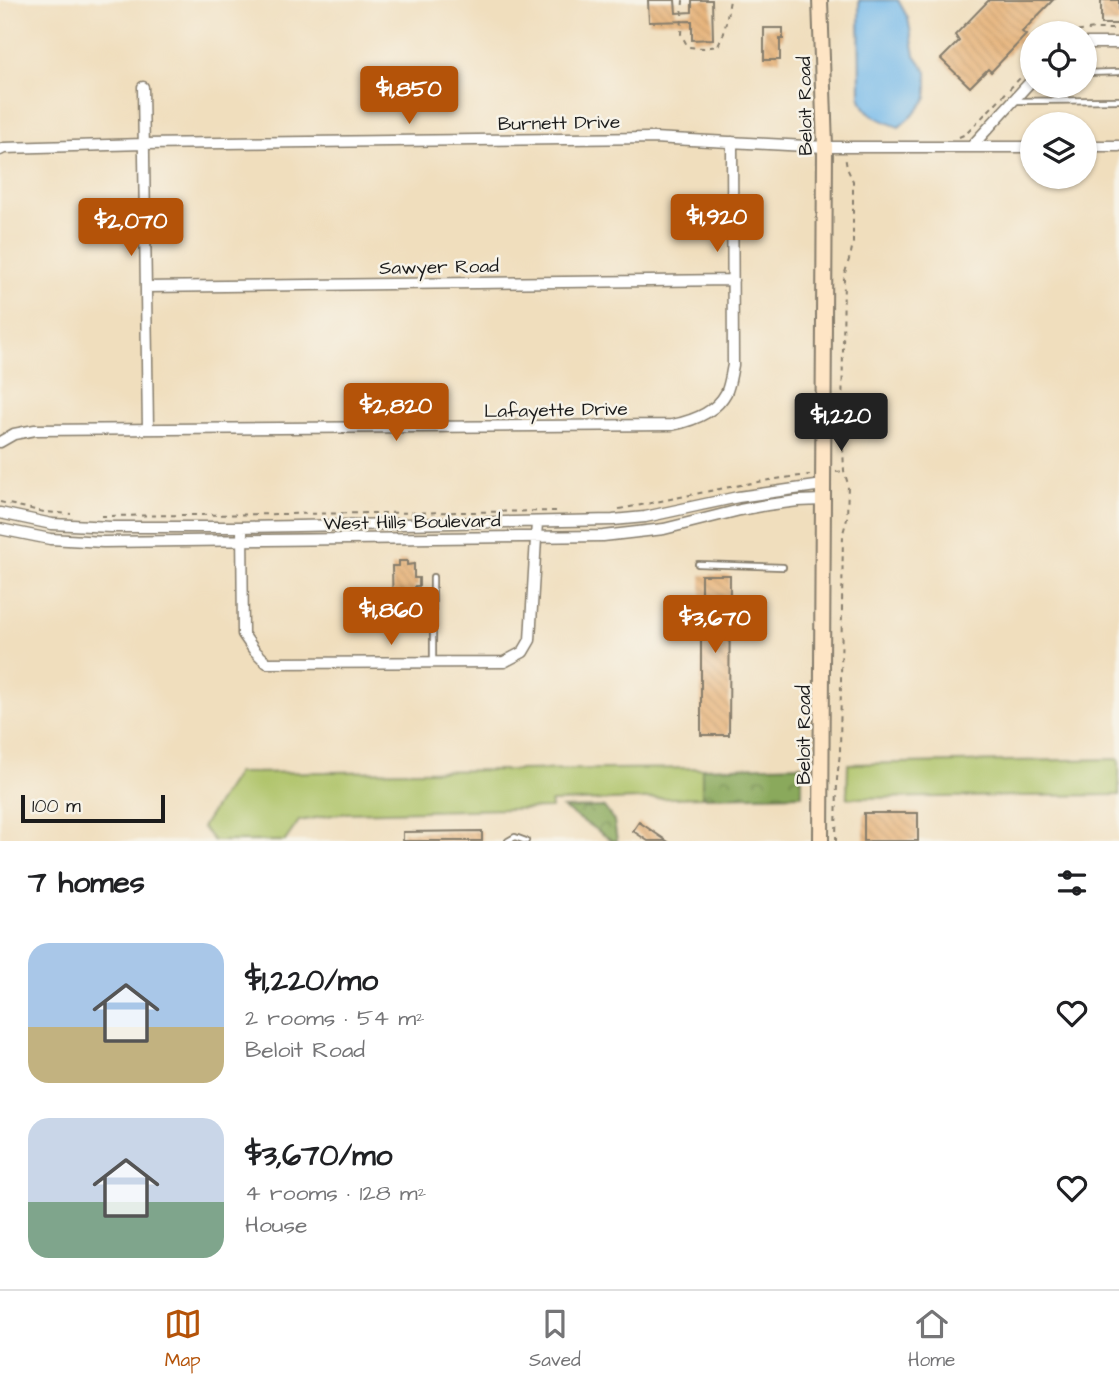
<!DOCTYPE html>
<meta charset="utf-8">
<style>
:root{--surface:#fff;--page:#f6f6f6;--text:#202124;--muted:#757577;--line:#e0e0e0;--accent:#b45309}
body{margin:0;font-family:"Architects Daughter",sans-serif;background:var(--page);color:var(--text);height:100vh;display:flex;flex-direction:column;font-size:26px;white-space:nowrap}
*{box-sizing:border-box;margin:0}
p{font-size:23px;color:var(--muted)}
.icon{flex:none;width:38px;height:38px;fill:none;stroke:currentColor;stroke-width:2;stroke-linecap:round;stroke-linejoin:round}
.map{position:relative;height:841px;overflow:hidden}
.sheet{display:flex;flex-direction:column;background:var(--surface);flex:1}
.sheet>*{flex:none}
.controls{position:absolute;left:1020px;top:21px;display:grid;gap:14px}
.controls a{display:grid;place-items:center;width:77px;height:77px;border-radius:50%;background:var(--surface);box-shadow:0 2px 5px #0004;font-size:35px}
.scale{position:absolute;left:21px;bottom:18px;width:144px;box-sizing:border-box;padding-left:7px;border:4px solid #1c1c1c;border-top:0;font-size:19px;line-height:24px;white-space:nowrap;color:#1c1c1c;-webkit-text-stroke:5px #f7f3e8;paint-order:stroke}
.price{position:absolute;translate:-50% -60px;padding:0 16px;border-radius:7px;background:var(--accent);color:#fff;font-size:23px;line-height:46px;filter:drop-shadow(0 2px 4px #0008)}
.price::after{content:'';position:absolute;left:50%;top:42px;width:21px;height:16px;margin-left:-10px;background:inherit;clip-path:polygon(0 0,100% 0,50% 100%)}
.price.on{background:#222;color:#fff}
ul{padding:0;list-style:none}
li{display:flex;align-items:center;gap:21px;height:175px;padding:0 28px}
li span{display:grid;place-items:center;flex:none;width:196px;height:140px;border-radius:21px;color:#555}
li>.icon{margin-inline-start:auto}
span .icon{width:84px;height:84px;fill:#fffc;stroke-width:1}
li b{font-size:30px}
h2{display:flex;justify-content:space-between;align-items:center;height:84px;padding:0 28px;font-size:30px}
.tabs{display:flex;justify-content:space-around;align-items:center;height:98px;border-top:2px solid var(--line);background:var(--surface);font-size:19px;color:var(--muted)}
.tabs a{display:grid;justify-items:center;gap:4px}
.tabs .on{color:var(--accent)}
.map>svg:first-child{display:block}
</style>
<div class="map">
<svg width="1119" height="841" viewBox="0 0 1119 841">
<defs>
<pattern id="forest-crowns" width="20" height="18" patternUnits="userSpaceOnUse" patternTransform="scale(1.75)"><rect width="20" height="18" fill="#8aa95c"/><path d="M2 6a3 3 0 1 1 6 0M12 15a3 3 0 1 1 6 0" fill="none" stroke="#70894b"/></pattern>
<pattern id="building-back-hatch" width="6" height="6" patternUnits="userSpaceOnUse" patternTransform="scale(1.75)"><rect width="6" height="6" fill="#e5af73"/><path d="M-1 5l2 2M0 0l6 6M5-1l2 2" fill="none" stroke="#c49663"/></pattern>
</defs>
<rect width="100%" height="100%" fill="#f7f3e8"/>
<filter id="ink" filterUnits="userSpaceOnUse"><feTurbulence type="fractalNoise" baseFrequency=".0143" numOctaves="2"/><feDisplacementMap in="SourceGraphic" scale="14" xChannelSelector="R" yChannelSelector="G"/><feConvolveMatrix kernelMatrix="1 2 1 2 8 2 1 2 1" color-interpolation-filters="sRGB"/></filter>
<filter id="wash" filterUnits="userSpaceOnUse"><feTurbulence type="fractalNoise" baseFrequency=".00686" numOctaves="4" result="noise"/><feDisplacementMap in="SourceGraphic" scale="28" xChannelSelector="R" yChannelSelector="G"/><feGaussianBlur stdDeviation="1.57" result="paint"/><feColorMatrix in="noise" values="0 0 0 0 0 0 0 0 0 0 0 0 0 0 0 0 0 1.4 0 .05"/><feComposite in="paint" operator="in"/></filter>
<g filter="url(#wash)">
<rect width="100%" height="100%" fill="#f0debd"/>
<path fill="#aec368" stroke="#657042" stroke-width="2" d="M 1119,759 L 1119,795 L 847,798 L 848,764 Z
M 702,768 L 702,797 L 551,802 L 551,808 L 344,813 L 299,821 L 285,841 L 214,841 L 202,827 L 237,773 Z"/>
<path fill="url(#forest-crowns)" stroke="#53623c" stroke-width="2" d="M 802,765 L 802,795 L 702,797 L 702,768 Z
M 604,807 L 614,821 L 617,841 L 613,841 L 563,808 Z"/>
<path fill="#74b9ea" stroke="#486a83" stroke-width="2" d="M 859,0 L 898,0 L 908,18 L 915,55 L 927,72 L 927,98 L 915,113 L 899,127 C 881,120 864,116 860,95 Z"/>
<g id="blocks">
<path fill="url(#building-back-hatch)" d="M 648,0 L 675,0 L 676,13 L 692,12 L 692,0 L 712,0 L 713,39 L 692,40 L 692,21 L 649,22 Z
M 989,0 L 1053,0 L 1022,32 L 1026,35 L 991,72 L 988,69 L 970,87 L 941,59 L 959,41 L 955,35 Z
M 1101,0 L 1119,0 L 1119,24 L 1101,24 Z
M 764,28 L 783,28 L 783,39 L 780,39 L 780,60 L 764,60 Z
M 399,561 L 407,561 L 407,565 L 414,564 L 414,578 L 419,578 L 419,586 L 415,586 L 415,615 L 393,615 L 392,566 L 399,566 Z
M 701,575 L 730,575 L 729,735 L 701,735 Z
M 864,813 L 918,813 L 918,841 L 864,841 Z
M 639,822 L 667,841 L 648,841 L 633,831 Z
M 482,831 L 482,841 L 403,841 L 403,832 Z"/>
</g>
</g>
<g filter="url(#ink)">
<use href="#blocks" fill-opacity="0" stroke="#867d6c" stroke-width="2"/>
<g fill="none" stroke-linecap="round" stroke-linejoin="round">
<defs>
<path id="service" d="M 1085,73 L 1119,72
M 1014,101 L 1119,100
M 698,564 L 783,567
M 433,577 L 433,662
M 508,841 L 515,837 L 526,841"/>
<path id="minor" d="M 1085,43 L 1119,43
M 143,87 L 148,429
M 1085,146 L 1119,146
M 971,147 L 1032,80
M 0,150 L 4,148 L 144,144 L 653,138 L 825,147 L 1032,147
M 146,287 L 733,280
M 0,442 L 14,434 L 35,430 L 672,425 C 692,421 716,412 726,393 C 730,385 731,374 733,365 L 732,142
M 0,513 L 52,524 L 110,527 L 242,527 L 613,520 L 645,517 L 738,497 L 823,485
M 242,527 L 243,634 L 254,650 L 267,663 L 504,662 L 523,652 L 530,640 L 537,522
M 0,529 L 50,539 L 103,542 L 603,536 L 664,529 L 740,510 L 767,505 L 798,501 L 823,500"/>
<path id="secondary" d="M 820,0 L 825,147 L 821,841"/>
</defs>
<use href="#service" stroke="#867d6c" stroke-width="8"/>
<use href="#minor" stroke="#867d6c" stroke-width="13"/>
<use href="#secondary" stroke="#867d6c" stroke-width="18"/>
<path stroke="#867d6c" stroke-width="2" stroke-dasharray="5 5" stroke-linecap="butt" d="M 683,0 L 681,34 L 688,47 L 704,48 L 718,46 L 724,33 L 730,0
M 1068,33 L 1095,29 L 1119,29
M 1027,71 L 1032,66
M 959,137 L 966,134 L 1023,75
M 836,472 L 844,471
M 0,502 L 44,512 L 71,514
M 619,509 C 683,498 745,481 810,475
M 101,516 L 558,511
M 836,841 L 837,779 L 840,753 L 843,533 L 847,519 L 848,484 L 844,471 L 842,422 L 844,276 L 851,253 L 853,243 L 853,181 L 847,168 L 845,156"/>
<use href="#service" stroke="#fff" stroke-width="4.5"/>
<use href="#minor" stroke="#fff" stroke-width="10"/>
<use href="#secondary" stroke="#fee5c5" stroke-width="14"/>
</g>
</g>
<g text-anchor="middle" stroke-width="5" stroke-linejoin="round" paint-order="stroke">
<g font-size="19" fill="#1c1c1c" stroke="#f7f3e8">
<text transform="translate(804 106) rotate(-91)" y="7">Beloit Road</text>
<text transform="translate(559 122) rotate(-1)" y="7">Burnett Drive</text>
<text transform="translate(439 266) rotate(-1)" y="7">Sawyer Road</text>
<text transform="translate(556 409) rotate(-1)" y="7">Lafayette Drive</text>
<text transform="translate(412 521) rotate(-1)" y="7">West Hills Boulevard</text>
<text transform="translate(803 735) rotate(-90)" y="7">Beloit Road</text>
</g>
</g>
</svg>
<div class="controls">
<a><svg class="icon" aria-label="locate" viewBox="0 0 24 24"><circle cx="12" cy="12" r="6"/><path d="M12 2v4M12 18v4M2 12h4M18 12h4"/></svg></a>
<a><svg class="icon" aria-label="layers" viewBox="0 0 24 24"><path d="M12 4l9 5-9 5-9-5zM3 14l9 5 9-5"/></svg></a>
</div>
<div class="scale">100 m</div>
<b class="price" style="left:409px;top:126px">$1,850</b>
<b class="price" style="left:717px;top:254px">$1,920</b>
<b class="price" style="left:131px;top:258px">$2,070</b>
<b class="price" style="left:396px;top:443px">$2,820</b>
<b class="price on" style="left:841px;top:453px">$1,220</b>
<b class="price" style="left:391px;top:647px">$1,860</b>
<b class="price" style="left:715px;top:655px">$3,670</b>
</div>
<section class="sheet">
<h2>7 homes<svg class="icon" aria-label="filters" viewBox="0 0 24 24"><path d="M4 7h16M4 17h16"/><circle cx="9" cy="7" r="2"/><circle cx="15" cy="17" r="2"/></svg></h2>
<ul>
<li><span style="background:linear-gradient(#a9c7e8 60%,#c2b280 0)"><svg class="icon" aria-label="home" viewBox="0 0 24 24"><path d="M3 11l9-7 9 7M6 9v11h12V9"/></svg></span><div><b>$1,220/mo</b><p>2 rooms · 54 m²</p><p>Beloit Road</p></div><svg class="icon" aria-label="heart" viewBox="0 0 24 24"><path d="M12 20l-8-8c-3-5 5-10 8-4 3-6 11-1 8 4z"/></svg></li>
<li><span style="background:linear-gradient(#c9d6e8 60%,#7fa58c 0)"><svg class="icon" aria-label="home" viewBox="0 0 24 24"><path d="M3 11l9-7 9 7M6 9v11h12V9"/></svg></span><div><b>$3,670/mo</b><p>4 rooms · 128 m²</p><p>House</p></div><svg class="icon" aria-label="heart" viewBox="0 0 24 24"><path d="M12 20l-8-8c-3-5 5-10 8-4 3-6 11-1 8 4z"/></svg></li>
</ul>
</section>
<nav class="tabs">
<a class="on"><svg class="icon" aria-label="map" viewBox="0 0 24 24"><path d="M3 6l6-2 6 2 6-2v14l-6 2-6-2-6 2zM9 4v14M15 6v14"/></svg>Map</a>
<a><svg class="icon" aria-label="saved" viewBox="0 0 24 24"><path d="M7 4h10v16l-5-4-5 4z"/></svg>Saved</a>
<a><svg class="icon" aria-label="home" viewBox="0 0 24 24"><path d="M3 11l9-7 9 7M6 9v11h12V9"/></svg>Home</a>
</nav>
